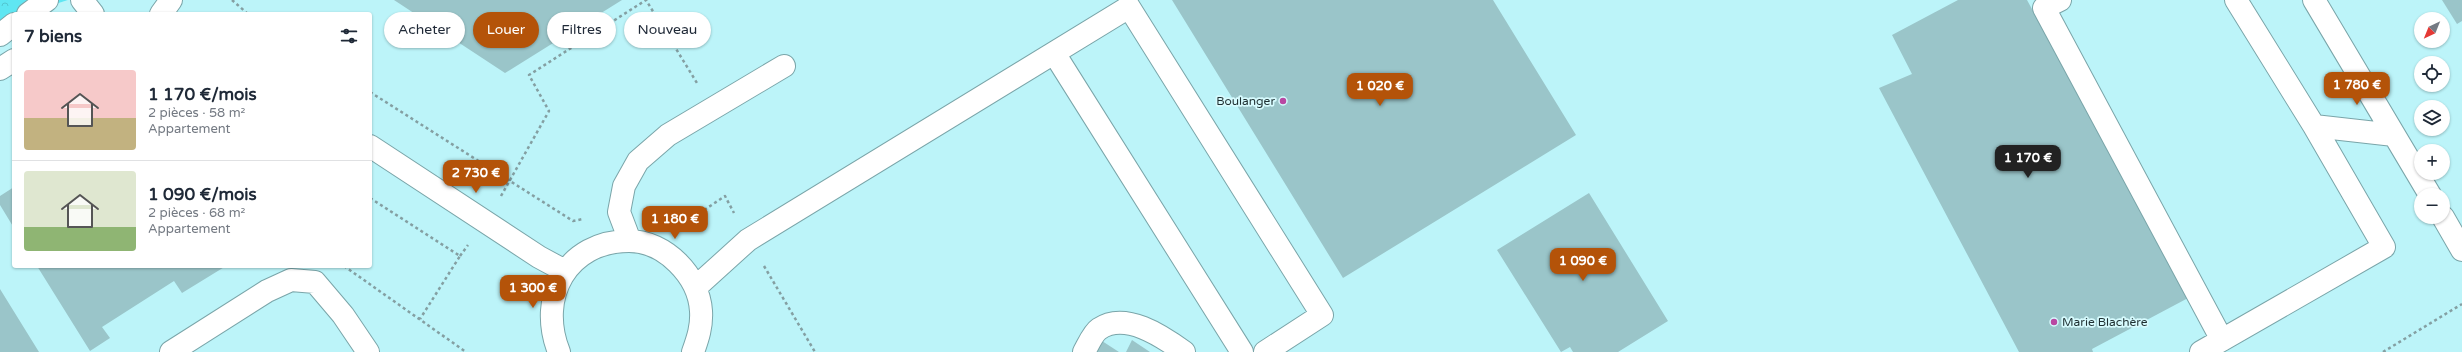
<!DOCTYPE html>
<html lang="fr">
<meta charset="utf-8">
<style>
:root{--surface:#fff;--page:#f2f2f3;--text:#1f2937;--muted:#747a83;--line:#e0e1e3;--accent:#b45309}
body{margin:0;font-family:"Varela Round",sans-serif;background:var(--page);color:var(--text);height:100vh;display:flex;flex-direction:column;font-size:15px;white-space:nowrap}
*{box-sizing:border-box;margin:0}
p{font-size:13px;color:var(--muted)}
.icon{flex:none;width:22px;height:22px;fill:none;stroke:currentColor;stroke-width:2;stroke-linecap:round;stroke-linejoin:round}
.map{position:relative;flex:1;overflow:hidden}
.details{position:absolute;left:12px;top:12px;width:360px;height:256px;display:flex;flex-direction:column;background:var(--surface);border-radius:4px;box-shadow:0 1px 3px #0004}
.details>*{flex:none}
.guide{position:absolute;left:384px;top:12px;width:380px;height:36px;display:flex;gap:8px}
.needle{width:26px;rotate:223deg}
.tools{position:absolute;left:2414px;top:12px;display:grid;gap:8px}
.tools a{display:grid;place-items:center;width:36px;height:36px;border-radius:50%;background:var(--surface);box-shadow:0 1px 3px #0004;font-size:20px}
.price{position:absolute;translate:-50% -34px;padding:0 9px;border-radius:8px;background:var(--accent);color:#fff;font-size:13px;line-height:26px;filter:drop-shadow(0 1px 2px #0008)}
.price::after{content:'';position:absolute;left:50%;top:24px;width:12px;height:9px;margin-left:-6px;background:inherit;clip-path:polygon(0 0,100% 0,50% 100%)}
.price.selected{background:#222;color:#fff}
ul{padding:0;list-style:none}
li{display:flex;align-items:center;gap:12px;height:100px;padding:0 12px}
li+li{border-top:1px solid var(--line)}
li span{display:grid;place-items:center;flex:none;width:112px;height:80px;border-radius:4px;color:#555}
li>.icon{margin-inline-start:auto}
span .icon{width:48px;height:48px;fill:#fffc;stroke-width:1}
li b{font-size:17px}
h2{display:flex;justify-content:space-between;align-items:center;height:48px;padding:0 12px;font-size:17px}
.tag{padding:0 14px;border-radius:18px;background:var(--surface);box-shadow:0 1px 3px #0004;font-size:14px;line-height:36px}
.tag.selected{background:var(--accent);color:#fff}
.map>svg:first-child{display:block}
</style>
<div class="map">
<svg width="2462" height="352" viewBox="0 0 2462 352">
<defs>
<pattern id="forest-crowns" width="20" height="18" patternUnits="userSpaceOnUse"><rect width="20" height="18" fill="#5fe6f2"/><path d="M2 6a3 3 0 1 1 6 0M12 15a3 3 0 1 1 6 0" fill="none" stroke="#52c6d0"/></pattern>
</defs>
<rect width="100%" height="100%" fill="#d7fbfe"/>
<path fill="#bcf4f9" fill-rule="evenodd" d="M 68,0 L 2462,0 L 2462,352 L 0,352 L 0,22 L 14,18 L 14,266 L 370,266 L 370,14 L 25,14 ZM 2421,19 L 2443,19 L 2443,41 L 2421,41 ZM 2421,63 L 2443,63 L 2443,85 L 2421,85 ZM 2421,107 L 2443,107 L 2443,129 L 2421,129 ZM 2421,151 L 2443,151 L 2443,173 L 2421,173 ZM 2421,195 L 2443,195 L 2443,217 L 2421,217 Z"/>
<path fill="url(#forest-crowns)" d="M 0,0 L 68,0 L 0,22 Z"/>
<path fill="#9ac5c9" d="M 394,0 L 622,0 L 505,73 Z
M 1172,0 L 1493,0 L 1576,135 L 1343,278 Z
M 1958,0 L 2027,0 L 2190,297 L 2092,349 L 2093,352 L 2019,352 L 1879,88 L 1912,74 L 1892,35 Z
M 2442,0 L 2462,0 L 2462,21 L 2457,24 Z
M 14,187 L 14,228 L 0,205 L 0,196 Z
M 1589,193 L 1668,321 L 1618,352 L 1573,352 L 1570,347 L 1561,352 L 1497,250 Z
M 37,266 L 226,266 L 182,293 L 174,281 L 102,327 L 110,338 L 90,351 Z
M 0,289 L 39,352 L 0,352 Z
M 1132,340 L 1150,352 L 1126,352 Z
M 1102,341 L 1119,352 L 1097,352 Z"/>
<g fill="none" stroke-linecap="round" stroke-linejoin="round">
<defs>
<path id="minor" d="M 82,0 L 93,14
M 2060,0 L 2044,8 L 2222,340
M 2236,0 L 2314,126 L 2394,135
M 2314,0 L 2430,195
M 28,14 L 47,0
M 161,14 L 171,0
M 0,35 L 14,24
M 1054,53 L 1242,352
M 0,69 L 14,60
M 370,146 L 539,257 L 565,271
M 2443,217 L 2462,250
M 630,241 L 619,212 L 624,186 L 638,161 L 668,135 L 784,66
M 696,287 L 748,240 L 1129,7 L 1322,315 L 1265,352
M 171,352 L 267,291 L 291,280 L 315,282 L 343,315 L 368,352
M 559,352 C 537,297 567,241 629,241 C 665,241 699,276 701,311 C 702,326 698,338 693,352
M 1084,352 C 1088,345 1093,333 1099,329 C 1125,311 1162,336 1184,352
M 2201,352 L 2384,247 L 2314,126"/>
</defs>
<use href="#minor" stroke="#7aa5a9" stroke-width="24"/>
<path stroke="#849fa2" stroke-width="2.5" stroke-dasharray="3 3" stroke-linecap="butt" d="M 232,0 L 248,14
M 370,92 L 573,221 L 583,219
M 501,196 L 549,111 L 529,75 L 646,0 L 697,83
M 370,198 L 460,256 L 420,319
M 679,224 L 682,225 L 725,196 L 734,213
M 460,256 L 468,245
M 344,266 L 466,352
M 764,266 L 815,352
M 2383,352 L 2462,304"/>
<use href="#minor" stroke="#fff" stroke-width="22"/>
</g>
<g fill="#b947a2" stroke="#d7fbfe" stroke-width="1.5">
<circle cx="1283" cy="101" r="4"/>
<circle cx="2054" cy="322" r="4"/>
</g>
<g text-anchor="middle" stroke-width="3.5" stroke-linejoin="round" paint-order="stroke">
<g font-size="12" fill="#1f3032" stroke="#d7fbfe" text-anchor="end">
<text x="1275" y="105">Boulanger</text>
<text x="2062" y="326" text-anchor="start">Marie Blachère</text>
</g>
</g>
</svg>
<div class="tools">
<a><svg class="needle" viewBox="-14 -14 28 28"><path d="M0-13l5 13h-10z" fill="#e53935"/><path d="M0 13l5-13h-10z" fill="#747a83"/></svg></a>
<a><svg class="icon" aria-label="locate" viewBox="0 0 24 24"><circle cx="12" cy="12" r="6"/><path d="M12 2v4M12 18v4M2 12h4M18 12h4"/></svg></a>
<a><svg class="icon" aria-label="layers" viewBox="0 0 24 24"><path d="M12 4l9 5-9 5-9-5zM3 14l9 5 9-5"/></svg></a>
<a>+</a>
<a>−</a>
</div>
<b class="price" style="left:2357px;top:106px">1 780 €</b>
<b class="price" style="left:1380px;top:107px">1 020 €</b>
<b class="price selected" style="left:2028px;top:179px">1 170 €</b>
<b class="price" style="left:476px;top:194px">2 730 €</b>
<b class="price" style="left:675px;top:240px">1 180 €</b>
<b class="price" style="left:1583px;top:282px">1 090 €</b>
<b class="price" style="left:533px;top:309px">1 300 €</b>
<div class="guide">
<a class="tag">Acheter</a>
<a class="tag selected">Louer</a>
<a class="tag">Filtres</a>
<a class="tag">Nouveau</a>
</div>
<section class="details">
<h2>7 biens<svg class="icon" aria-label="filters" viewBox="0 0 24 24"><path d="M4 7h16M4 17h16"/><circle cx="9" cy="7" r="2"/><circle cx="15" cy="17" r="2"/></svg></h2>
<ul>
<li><span style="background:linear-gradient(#f6c9c9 60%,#c2b280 0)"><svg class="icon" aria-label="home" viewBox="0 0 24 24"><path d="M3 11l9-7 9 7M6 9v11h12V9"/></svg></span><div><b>1 170 €/mois</b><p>2 pièces · 58 m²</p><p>Appartement</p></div></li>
<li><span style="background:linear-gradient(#dfe7d0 70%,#8fb573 0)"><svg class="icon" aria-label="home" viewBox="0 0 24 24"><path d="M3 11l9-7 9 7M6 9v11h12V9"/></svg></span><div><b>1 090 €/mois</b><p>2 pièces · 68 m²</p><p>Appartement</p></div></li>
</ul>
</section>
</div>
